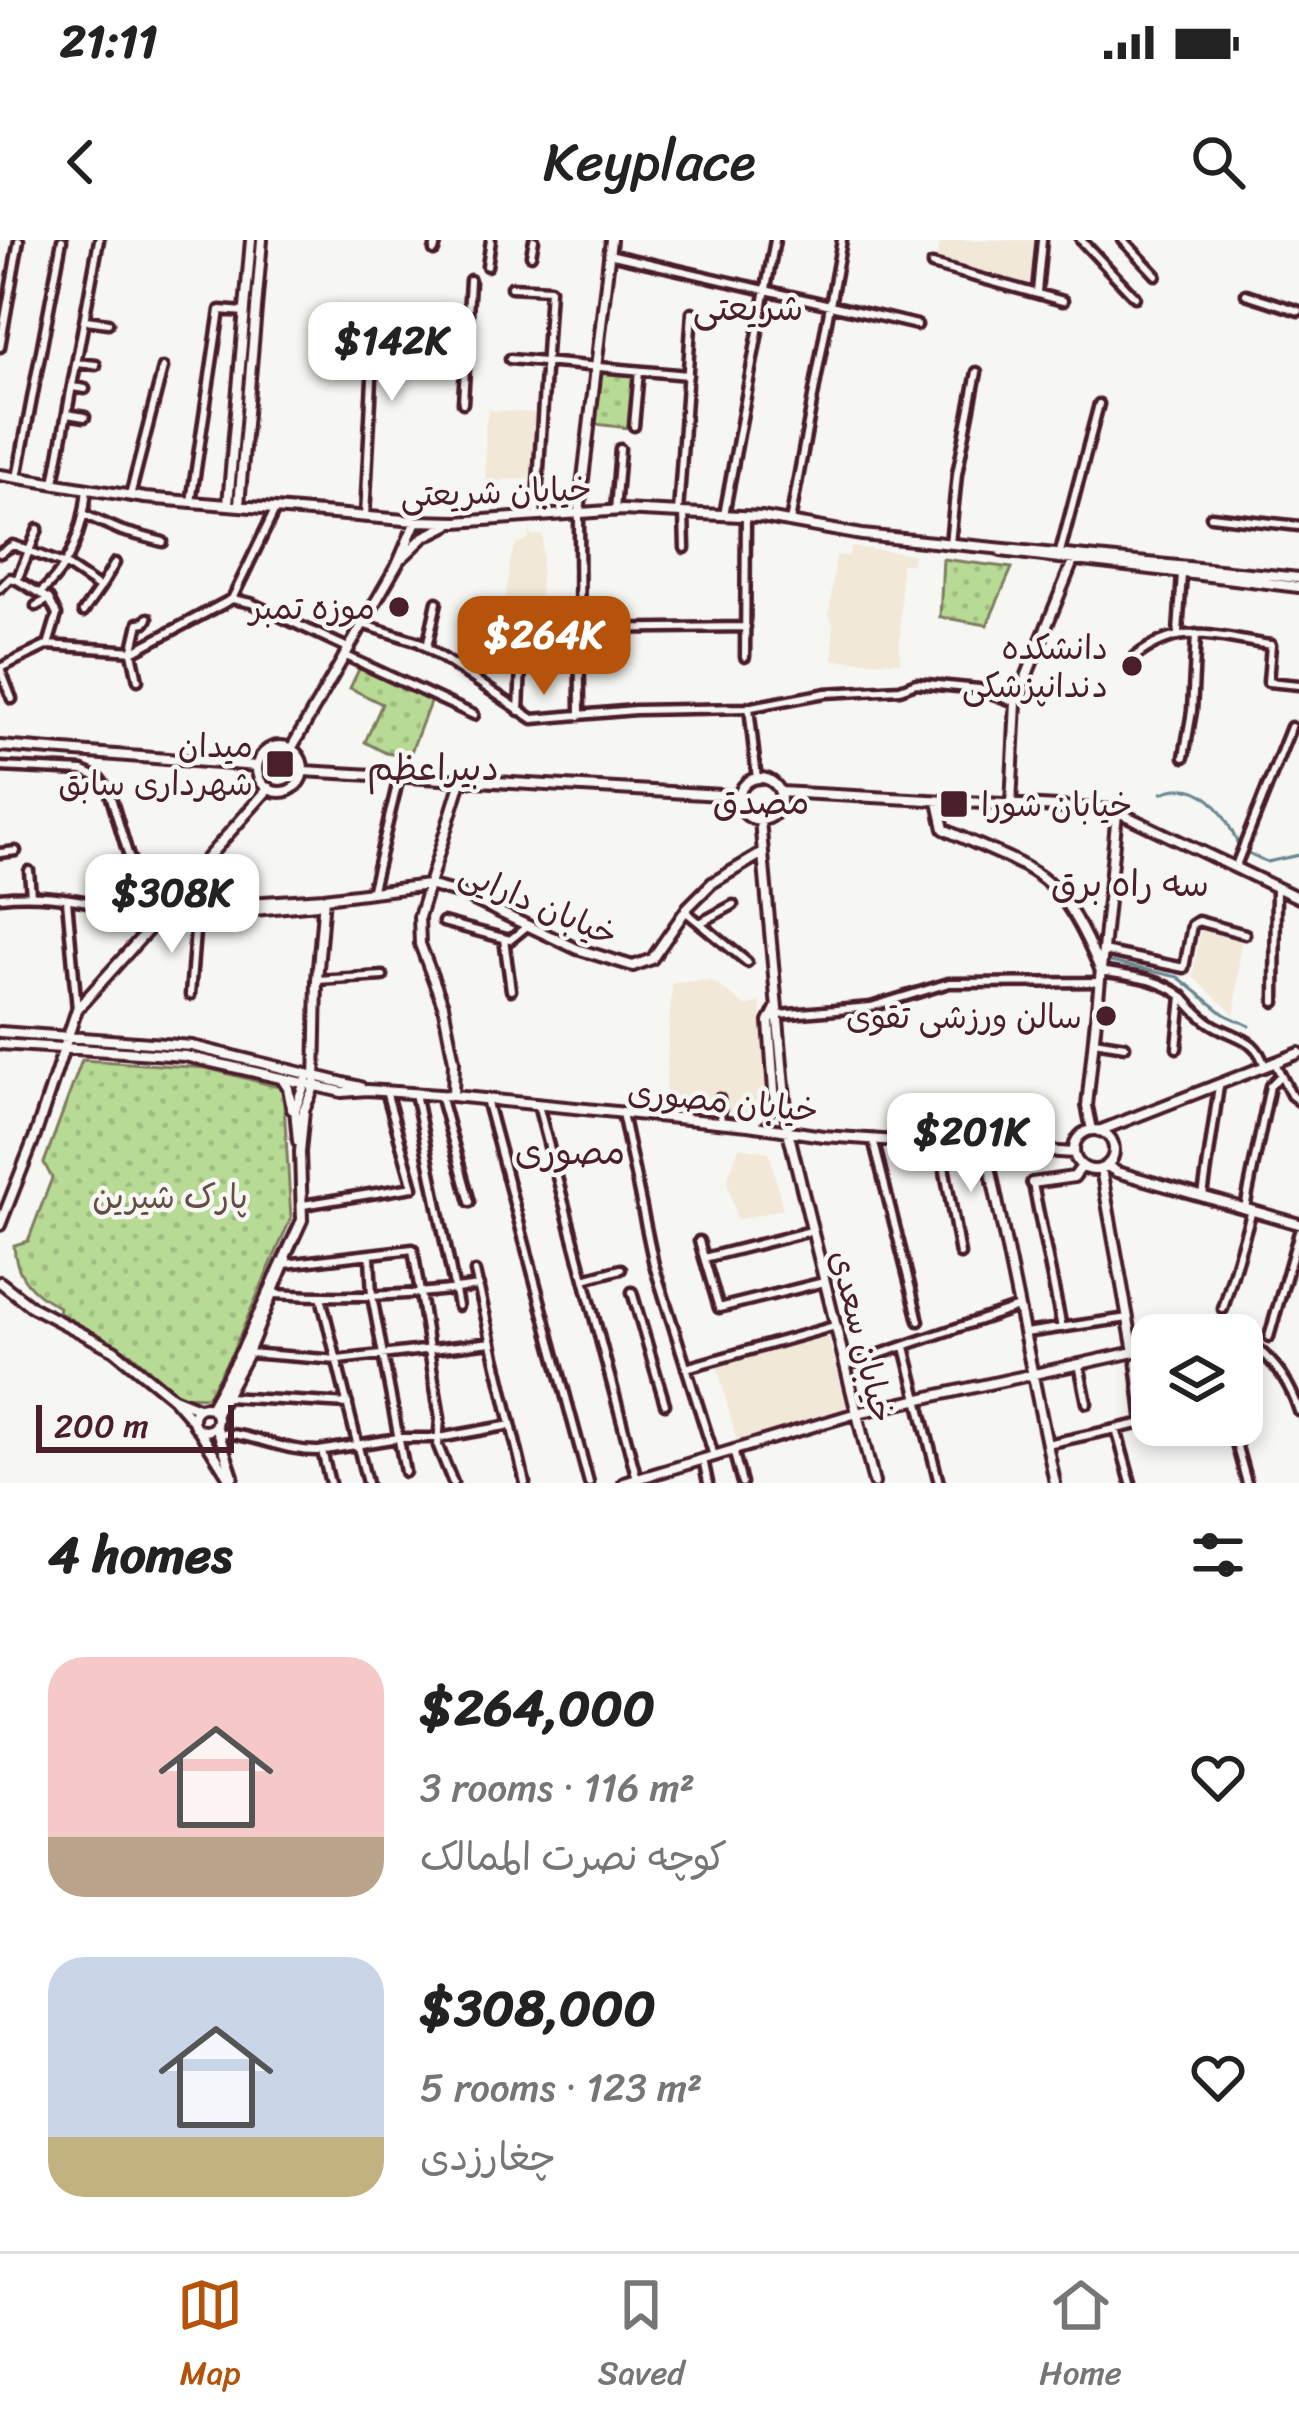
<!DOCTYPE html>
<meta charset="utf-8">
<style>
:root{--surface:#fff;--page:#f2f2f2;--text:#222;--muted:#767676;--line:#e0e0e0;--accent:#b45309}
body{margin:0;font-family:Sriracha,"Playpen Sans Arabic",sans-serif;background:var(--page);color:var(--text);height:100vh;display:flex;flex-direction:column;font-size:45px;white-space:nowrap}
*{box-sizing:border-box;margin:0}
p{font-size:39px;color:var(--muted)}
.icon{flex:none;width:66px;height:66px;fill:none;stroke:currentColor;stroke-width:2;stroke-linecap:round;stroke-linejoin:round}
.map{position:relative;height:1243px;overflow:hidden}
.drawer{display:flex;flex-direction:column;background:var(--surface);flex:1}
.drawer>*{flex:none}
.tools{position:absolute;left:1131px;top:1074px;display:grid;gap:24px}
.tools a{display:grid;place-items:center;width:132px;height:132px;border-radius:24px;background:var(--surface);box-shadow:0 6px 18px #0003;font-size:60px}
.scale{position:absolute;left:36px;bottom:30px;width:198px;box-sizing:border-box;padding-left:12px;border:6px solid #4a1f2b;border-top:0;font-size:33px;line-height:42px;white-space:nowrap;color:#4a1f2b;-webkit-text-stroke:9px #f6f6f2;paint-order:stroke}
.price{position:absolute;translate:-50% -102px;padding:0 27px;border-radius:24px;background:#fff;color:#222;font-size:39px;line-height:78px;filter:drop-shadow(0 3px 6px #0008)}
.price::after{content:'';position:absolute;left:50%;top:72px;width:36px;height:27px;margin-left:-18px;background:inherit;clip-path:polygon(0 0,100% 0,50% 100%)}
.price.current{background:var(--accent);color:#fff}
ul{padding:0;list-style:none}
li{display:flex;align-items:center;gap:36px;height:300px;padding:0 48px}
li span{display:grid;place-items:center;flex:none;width:336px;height:240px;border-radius:36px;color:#555}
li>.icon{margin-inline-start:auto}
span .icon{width:144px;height:144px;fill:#fffc;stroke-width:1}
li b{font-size:51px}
h2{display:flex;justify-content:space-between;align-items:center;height:144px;padding:0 48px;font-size:51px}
.status{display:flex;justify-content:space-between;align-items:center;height:84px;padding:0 60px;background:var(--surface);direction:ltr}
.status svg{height:33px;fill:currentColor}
header{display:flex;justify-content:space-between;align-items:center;height:156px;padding:0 48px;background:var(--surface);font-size:54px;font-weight:600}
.tabs{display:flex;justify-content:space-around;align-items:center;height:168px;border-top:3px solid var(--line);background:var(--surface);font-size:33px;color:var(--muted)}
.tabs a{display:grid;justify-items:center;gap:6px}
.tabs .current{color:var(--accent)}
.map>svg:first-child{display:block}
</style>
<div class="status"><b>21:11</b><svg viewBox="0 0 49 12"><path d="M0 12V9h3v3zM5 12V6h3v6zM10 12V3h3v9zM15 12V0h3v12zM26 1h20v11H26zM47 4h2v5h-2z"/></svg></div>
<header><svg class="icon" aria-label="back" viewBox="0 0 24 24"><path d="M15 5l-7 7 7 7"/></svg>Keyplace<svg class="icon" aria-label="search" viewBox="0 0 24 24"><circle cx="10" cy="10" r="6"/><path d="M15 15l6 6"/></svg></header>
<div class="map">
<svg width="1299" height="1243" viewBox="0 0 1299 1243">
<defs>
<pattern id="park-dots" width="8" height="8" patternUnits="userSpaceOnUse" patternTransform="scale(3)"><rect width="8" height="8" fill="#b7da94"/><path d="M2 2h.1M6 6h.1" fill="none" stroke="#9fbb80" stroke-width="1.8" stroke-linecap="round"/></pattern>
</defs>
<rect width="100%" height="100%" fill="#f6f6f2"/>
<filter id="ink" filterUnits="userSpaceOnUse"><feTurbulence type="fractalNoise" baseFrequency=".00833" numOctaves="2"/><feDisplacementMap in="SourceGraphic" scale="24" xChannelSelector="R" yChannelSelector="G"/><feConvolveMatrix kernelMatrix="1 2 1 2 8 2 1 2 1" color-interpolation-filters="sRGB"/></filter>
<g filter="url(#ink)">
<path fill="#f2e8d7" d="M 941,0 L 1041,0 L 1030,47 L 935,22 Z
M 489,170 L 537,173 L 535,239 L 500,240 L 501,265 L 486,266 L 485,186 Z
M 531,287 L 531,296 L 543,295 L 538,406 L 499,404 L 511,318 L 516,304 L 528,299 Z
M 850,307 L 913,314 L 912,324 L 901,324 L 900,422 L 833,420 L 833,384 L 829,375 L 836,315 L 849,316 Z
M 1201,686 L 1241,697 L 1235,775 L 1193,737 Z
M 711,740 L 747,767 L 760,762 L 769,856 L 766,866 L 755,874 L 664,866 L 672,743 Z
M 739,907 L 769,912 L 783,969 L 737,980 L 727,940 Z
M 823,1092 L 828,1095 L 848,1172 L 737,1202 L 716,1122 Z"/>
<path fill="url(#park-dots)" stroke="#807c60" stroke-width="3" d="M 601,131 L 635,135 L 629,188 L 595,184 Z
M 943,319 L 1012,328 L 987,385 L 940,377 Z
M 361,425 L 431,460 L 409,517 L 386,513 L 365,502 L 382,464 L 350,448 Z
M 82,820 L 206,828 L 283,848 L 291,978 L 233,1111 L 207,1157 L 180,1156 L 131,1114 L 58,1072 L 59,1067 C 32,1053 15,1036 14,1005 L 28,1001 L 52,938 L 44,923 Z"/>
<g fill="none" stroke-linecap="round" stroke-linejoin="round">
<path stroke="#67868f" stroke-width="3" d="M 1162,553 C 1204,536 1225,573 1239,607
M 1246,612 L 1267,622 L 1299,615
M 1110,722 L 1178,737 L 1224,774 L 1250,786"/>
<defs>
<path id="street" d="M 1081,0 L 1135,57
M 1123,0 L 1156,35
M 434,11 L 437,0
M 609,14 L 917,85
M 531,15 L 534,0
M 932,25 L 1063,61
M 487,26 L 491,0
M 511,47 L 550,49 L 536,277
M 1037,52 L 1042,0
M 1246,54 L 1299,71
M 86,80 L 108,83
M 0,107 L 19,0
M 510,119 L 688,135
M 77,123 L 96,125
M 73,147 L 85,149
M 463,163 L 470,40
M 67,174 L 85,177
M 634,186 L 639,131
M 17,238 L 62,0
M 54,243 L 99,0
M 130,256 L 163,128
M 191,262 L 220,70 L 244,72
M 615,271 L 620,209
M 579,273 L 580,476
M 678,273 L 692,72
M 684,273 L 685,308
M 85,275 L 122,291 L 163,302
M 724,275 L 775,0
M 1211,276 L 1299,286
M 365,277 L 374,100 L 467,106
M 790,282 L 842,0
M 38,289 L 17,340 L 49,359 L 57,375 L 48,405
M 950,304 L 957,234 L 977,132
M 1060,312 L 1099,164
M 0,313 L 13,305 L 66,325 L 100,348 L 115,323
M 0,348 L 10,338 L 17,340
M 42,351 C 71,327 84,285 87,249
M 232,359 L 275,270
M 36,366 L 49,359
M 83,372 L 100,348
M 362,384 L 419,402 L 533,479 L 635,470 L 746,468 L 826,453 L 900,449 L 916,443 L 979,449 L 1015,462
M 579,389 L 746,387
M 1178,393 L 1182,334
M 427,407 L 437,362
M 134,411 L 232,359 L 251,363 L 348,408
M 344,415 L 474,475
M 745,417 L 746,276
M 1135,417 C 1182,380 1216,398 1271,405 L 1268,442 L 1299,445
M 0,428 L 48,405 L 134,411
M 0,428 L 12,459
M 138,440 L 132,413 L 139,383 L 146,382 L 148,378
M 749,467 L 757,539
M 519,471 L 521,426
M 1184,517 L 1192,471 L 1196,394
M 0,527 L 83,531 L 99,538 L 109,551 L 129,617 L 153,664
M 0,613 L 16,611
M 1235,628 L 1291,487
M 29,631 L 31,655
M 372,649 L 399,537
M 0,657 C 26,654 52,656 77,660 C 104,664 124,675 152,674
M 67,660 L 77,769
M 685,671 L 747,722
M 128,675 L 136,648 L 135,639
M 443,682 L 510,700 L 526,687
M 700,683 L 733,665
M 504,699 L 511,750
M 1103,711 L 1184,728 L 1192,685 L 1198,681 L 1245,694
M 1100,731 C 1129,736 1159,738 1182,756 L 1177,808
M 317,740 L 383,736
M 190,755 L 196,679
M 1182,756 C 1193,769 1205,782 1221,789 C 1244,800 1257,801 1265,827
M 1275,762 L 1276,647
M 778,775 L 871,767 L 949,743 L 1100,742
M 1094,801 L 1125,806
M 1275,823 L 1291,855 L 1299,861
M 415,853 L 458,1066
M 440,855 L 470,962
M 486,859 L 589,1243
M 719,859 L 721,882
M 538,865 L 637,1239
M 622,873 L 654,1025 L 714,1216
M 873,899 L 919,1081
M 940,904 L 960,1014
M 1033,944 L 1062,1088
M 1203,956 L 1219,846
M 303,965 L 413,947 L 386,851
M 1245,968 L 1270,846 L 1281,835
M 699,1001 L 719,1068 L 824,1042
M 370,1016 L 372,1056 L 405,1232
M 704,1018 L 811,991
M 285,1024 L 413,1009 L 440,1178 L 438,1206 L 453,1243
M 475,1032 L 525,1243
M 584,1039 L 621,1029
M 632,1052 L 665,1164
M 275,1054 C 344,1059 411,1056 479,1046
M 321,1057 L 367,1243
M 1223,1069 L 1252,970
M 1025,1093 L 1128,1078
M 1201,1095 L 1222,1090 L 1236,1095
M 1269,1097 L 1299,992
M 1242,1098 C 1270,1115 1289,1139 1299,1171
M 905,1107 L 939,1243
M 1134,1112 L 1152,1107
M 248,1113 L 338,1120 L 492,1102
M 1136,1123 L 1143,1183
M 1079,1124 L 1087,1163
M 845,1126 L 1018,1067
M 686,1128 L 835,1086
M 226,1157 L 348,1164
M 1231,1185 L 1247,1243
M 1116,1189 L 1131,1243
M 217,1193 C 252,1193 284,1212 319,1211 L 398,1198 L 439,1198 L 511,1185
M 1047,1204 L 1152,1181
M 733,1210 L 742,1243
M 322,1211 L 330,1243
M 703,1219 L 708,1243"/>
<path id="secondary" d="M 0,235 L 145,258 L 416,281 L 457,282 L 622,270 L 761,277 L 862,295 L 1299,338
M 228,264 L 251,0
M 239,265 L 262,0
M 579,273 L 611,0
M 1001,311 L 1299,347
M 403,317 L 424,297 L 448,285
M 0,506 L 257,526
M257 529a23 23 0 1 1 46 0a23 23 0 1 1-46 0Z
M 291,509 L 398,323 L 416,281
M 303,531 L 739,556
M739 559a21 21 0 1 1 42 0a21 21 0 1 1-42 0Z
M 780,552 L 1114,570 L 1299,658
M 938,562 L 944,589 C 975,605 1009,615 1038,635 C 1067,654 1087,698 1100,729
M 1011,565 L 1016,462 L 1073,321
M 760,580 L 788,891 L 874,1243
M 158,679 L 151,671 L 153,665 L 179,650 L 269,548
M 160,679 L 317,664 L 322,659
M 162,679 L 163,673 L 173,668 L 324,658 L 428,645 L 461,654 L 577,709 L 633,726 L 652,719 L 688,667 L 712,643 L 761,614
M 0,792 L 192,806 L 360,847
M 0,804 L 185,816 L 342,852 L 367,850 L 453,856 L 748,885 L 823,896 L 1074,913
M 282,839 L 288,848 L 292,869
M 453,856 L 454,821 L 443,765 L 420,704 L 419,677 L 461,541
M 752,883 L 775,865 L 769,782 L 776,768
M 1092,890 L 1087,866 L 1117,573
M1074 910a20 20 0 1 1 40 0a20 20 0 1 1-40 0Z
M 1099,891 L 1299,813
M 298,901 L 295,869 L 306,840
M 986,907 L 1055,1243
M 1107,926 L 1117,932 L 1299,984
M 1032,943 L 1074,937 L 1082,926
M 0,985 L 35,896 L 77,769 L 158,679
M 0,1042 L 32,1067 L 114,1110 L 173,1158
M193 1179a12 12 0 1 1 24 0a12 12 0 1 1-24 0Z
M 210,1168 L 243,1108 L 302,980 L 300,912 L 304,870 L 315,845 L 317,740 L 324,658
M 216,1173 L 248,1113 L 286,1019
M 193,1181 L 173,1158 L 198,1168
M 216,1185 L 233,1236
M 199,1190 L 232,1243
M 624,1243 L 857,1173 L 1134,1112 L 1101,929"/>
</defs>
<use href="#street" stroke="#4a1f2b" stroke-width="15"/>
<use href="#secondary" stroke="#4a1f2b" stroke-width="16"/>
<use href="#street" stroke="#f6f6f2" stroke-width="6"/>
<use href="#secondary" stroke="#f6f6f2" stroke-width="8"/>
</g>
</g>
<g fill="#4a1f2b" stroke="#f6f6f2" stroke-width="4.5">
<circle cx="399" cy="367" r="12"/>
<circle cx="1132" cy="426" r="12"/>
<rect x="265" y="509" width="30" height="30" rx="6"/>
<rect x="939" y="549" width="30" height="30" rx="6"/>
<circle cx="1106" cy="776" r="12"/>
</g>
<g text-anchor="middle" stroke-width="9" stroke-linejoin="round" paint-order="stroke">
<g font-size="33" fill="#4a1f2b" stroke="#f6f6f2">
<text transform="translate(496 251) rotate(-2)" y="12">خیابان شریعتی</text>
<text transform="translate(539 663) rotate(23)" y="12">خیابان دارایی</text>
<text transform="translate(723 860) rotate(6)" y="12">خیابان مصوری</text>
<text transform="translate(863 1096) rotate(76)" y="12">خیابان سعدی</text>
</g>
<g font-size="33" fill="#4a1f2b" stroke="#f6f6f2" text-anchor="end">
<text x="375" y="379">موزه تمبر</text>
<text x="1108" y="419">دانشکده<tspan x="1108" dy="38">دندانپزشکی</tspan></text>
<text x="253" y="517">میدان<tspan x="253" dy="38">شهرداری سابق</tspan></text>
<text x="981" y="576" text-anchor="start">خیابان شورا</text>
<text x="1082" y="788">سالن ورزشی تقوی</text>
</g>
<g font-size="33" fill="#654e45" stroke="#f6f6f2">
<text x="170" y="968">پارک شیرین</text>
</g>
<g font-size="36" fill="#4a1f2b" stroke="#f6f6f2">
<text x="748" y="80">شریعتی</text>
<text x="433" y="540">دبیراعظم</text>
<text x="761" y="574">مصدق</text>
<text x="1130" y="656">سه راه برق</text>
<text x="570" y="924">مصوری</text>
</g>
</g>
</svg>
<div class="tools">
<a><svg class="icon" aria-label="layers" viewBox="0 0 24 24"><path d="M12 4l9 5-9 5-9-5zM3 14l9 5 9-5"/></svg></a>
</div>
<div class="scale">200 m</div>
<b class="price" style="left:392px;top:164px">$142K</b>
<b class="price current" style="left:544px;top:458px">$264K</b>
<b class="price" style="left:172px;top:716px">$308K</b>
<b class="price" style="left:971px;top:955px">$201K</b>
</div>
<section class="drawer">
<h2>4 homes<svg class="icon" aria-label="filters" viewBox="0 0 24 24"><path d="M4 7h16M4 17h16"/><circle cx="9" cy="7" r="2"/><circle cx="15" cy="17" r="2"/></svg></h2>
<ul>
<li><span style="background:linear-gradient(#f6c9c9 75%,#b9a48a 0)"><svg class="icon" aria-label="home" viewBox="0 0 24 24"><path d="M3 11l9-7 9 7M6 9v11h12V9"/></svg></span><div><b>$264,000</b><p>3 rooms · 116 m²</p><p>کوچه نصرت الممالک</p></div><svg class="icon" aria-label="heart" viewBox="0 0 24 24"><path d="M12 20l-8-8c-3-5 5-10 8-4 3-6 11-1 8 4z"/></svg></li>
<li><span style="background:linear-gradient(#c9d6e8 75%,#c2b280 0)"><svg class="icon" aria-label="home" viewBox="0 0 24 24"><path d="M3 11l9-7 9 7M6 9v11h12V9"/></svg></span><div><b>$308,000</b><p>5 rooms · 123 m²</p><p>چغارزدی</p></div><svg class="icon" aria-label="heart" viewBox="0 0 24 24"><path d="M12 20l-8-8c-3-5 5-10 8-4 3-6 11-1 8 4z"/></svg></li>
</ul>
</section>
<nav class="tabs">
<a class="current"><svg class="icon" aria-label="map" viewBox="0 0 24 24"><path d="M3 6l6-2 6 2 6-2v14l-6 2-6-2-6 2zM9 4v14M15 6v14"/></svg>Map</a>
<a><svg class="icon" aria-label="saved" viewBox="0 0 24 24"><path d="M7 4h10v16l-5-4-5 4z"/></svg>Saved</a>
<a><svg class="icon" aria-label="home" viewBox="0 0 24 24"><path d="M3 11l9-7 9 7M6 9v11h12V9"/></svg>Home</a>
</nav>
